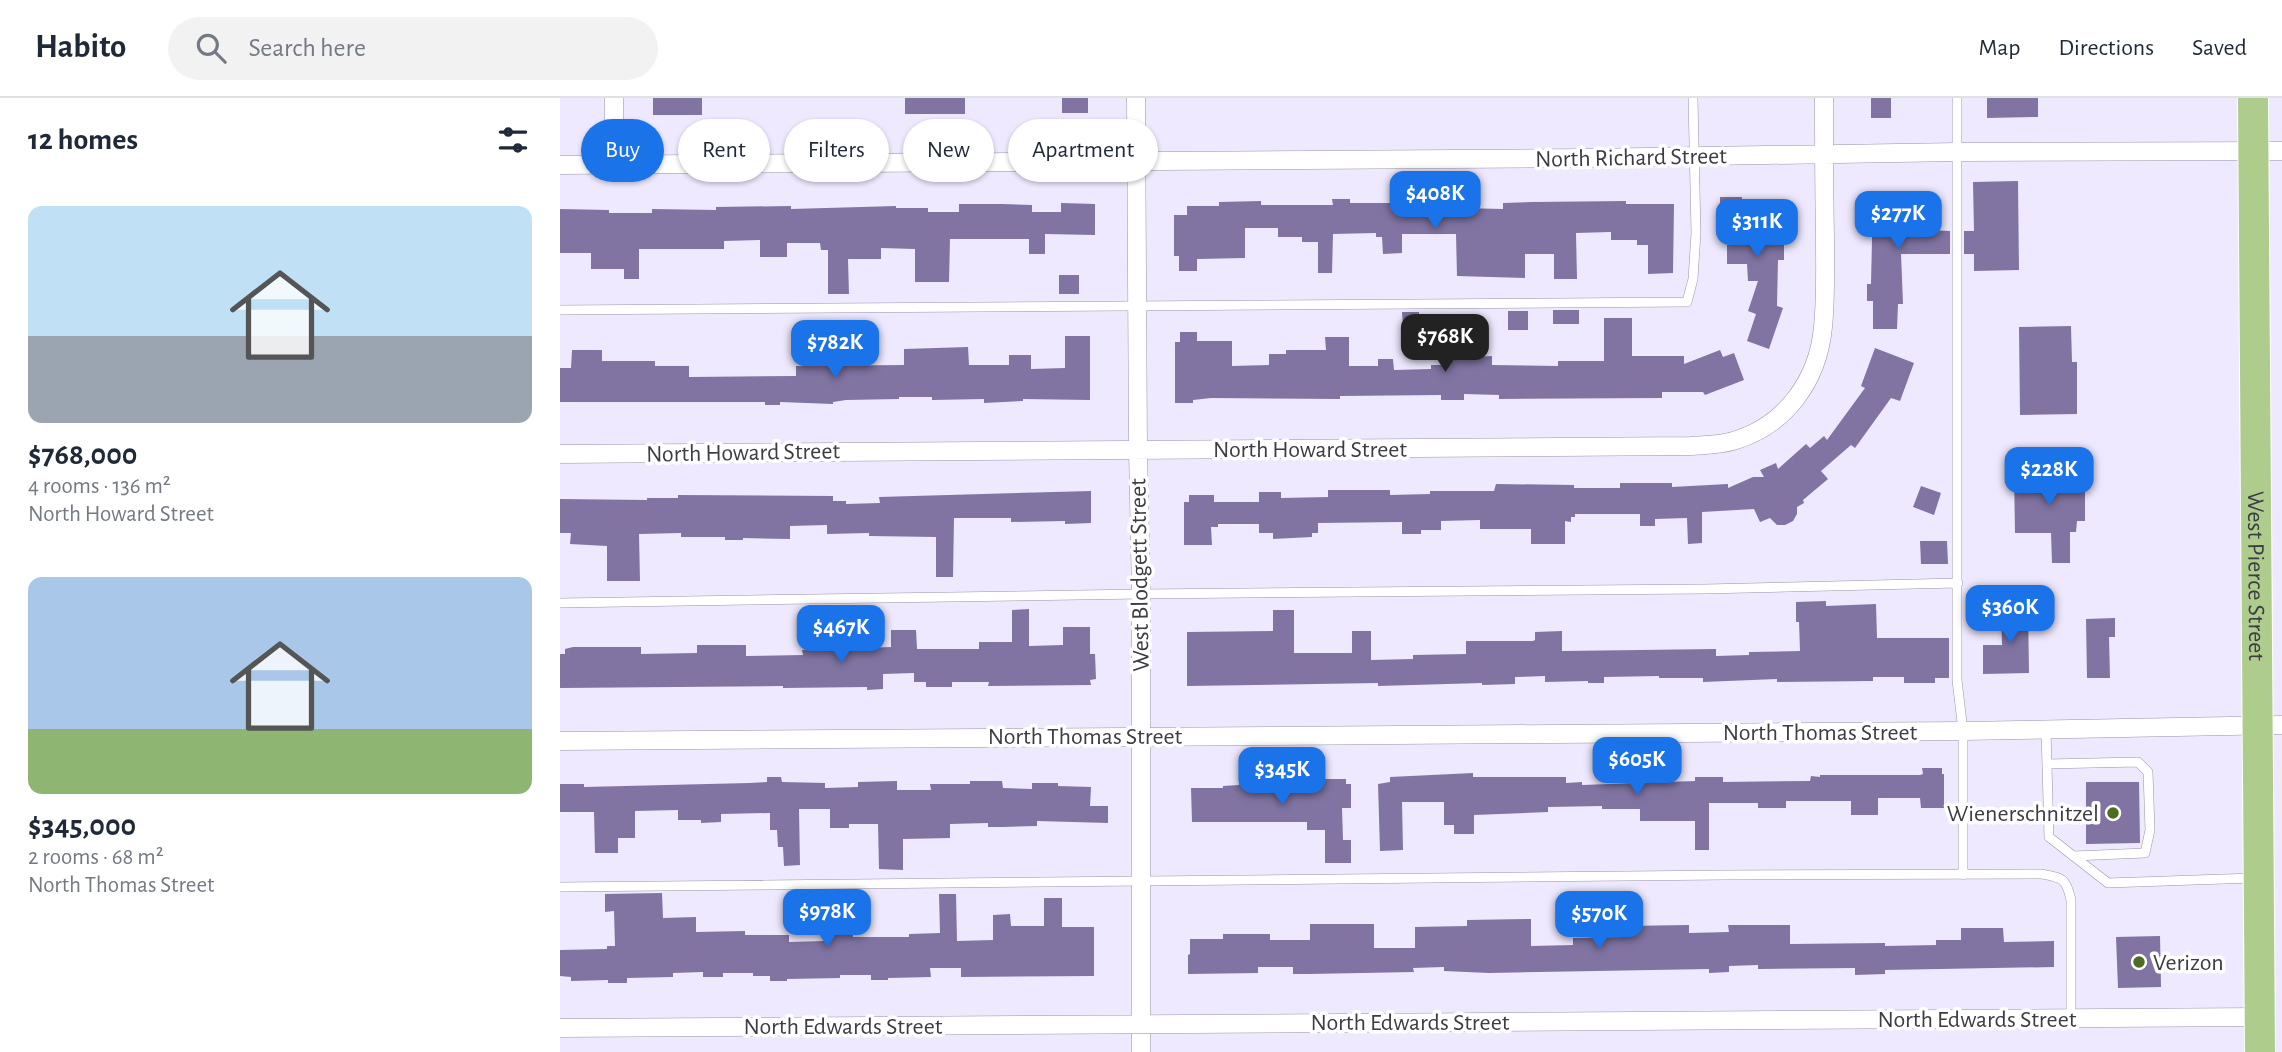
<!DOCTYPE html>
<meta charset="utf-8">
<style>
:root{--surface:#fff;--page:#f2f2f3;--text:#1f2937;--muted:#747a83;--line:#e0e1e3;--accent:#1a73e8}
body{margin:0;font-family:"Alegreya Sans",sans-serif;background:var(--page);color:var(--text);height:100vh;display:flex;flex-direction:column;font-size:26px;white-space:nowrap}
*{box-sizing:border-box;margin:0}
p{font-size:23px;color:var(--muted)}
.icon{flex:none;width:38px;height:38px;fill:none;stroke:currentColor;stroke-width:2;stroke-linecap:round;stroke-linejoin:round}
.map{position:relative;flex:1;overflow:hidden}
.side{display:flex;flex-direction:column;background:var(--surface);width:560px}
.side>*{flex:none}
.hud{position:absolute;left:21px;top:21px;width:665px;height:63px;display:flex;gap:14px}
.price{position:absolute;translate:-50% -60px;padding:0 16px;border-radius:14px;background:var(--accent);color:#fff;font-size:23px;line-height:46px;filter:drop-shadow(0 2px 4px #0008)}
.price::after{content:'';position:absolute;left:50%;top:42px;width:21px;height:16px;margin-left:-10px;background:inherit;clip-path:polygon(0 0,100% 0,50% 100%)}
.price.selected{background:#222;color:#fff}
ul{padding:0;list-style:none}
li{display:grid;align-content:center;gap:14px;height:371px;padding:0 28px}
li span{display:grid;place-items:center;height:217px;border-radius:14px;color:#555}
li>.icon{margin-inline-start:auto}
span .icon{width:126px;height:126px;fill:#fffc;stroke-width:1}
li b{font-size:30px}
h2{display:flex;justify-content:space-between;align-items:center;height:84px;padding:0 28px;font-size:30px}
.pill{padding:0 24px;border-radius:32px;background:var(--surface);box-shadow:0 2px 5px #0004;font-size:24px;line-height:63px}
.pill.selected{background:var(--accent);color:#fff}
header{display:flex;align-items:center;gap:42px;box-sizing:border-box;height:98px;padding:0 35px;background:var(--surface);border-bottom:2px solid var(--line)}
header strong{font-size:33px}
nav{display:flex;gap:38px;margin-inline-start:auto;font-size:24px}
.search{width:490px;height:63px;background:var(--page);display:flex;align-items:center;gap:18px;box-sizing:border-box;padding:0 24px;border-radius:38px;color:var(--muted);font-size:26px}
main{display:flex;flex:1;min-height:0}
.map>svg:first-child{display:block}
</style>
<header>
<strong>Habito</strong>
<div class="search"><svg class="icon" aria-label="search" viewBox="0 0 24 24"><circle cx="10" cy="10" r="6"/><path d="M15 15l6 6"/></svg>Search here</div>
<nav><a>Map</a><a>Directions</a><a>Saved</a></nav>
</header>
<main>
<section class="side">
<h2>12 homes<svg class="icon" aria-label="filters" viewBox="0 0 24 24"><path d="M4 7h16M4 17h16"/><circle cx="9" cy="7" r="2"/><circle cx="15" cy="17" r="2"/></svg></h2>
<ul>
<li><span style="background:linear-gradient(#bfe0f5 60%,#9aa5b1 0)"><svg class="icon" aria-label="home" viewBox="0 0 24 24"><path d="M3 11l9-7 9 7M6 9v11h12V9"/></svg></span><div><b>$768,000</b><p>4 rooms · 136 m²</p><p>North Howard Street</p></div></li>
<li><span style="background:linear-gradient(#a9c7e8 70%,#8fb573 0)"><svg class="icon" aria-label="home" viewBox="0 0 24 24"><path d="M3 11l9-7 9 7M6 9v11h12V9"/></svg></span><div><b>$345,000</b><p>2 rooms · 68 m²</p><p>North Thomas Street</p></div></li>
</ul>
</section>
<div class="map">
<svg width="1722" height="954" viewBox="0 0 1722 954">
<rect width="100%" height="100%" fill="#eee9fe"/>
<path fill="#8174a3" d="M 93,0 L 142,0 L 142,17 L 93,17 Z
M 345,0 L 405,0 L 405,16 L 345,16 Z
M 502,0 L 528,0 L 528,15 L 502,15 Z
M 1311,0 L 1331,0 L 1331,20 L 1311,20 Z
M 1427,0 L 1478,0 L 1478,19 L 1427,20 Z
M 1458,83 L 1459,172 L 1414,173 L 1414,156 L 1404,156 L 1404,133 L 1414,133 L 1413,84 Z
M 1320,95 L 1352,95 L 1352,98 L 1361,98 L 1361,108 L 1366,108 L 1365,132 L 1390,133 L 1390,156 L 1341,156 L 1343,206 L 1338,206 L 1337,231 L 1313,231 L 1313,203 L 1307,203 L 1307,186 L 1311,186 L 1313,98 L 1320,98 Z
M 1160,99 L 1182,99 L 1182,102 L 1219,102 L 1219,146 L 1224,146 L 1224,162 L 1218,162 L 1217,208 L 1223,210 L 1209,251 L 1187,243 L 1196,216 L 1188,213 L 1198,183 L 1188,183 L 1187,166 L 1167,166 L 1167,147 L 1171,147 L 1170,115 L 1160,115 Z
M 772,101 L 790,101 L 790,105 L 901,105 L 901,110 L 943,111 L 943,105 L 972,104 L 1066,103 L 1066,106 L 1114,106 L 1113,175 L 1088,176 L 1088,147 L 1077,147 L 1077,142 L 1051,142 L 1051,134 L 1016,135 L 1017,181 L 994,181 L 994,156 L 965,156 L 965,180 L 897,178 L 896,136 L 842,136 L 842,155 L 823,156 L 822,139 L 816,139 L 816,135 L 773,136 L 772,175 L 758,175 L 758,144 L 742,144 L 742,139 L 718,139 L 718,130 L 685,130 L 685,160 L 637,161 L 637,173 L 619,173 L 619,158 L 614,158 L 614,117 L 627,117 L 627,108 L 659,108 L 659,104 L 701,103 L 701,107 L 773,107 Z
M 501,105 L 535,106 L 535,137 L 485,136 L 485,156 L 469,156 L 469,141 L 390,141 L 389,184 L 355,184 L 355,151 L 321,150 L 321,161 L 288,161 L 289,196 L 268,196 L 268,152 L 261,152 L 260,145 L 227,145 L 227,159 L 200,159 L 200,142 L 164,143 L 164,151 L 79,151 L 79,181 L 64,181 L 64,171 L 31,171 L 31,155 L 0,155 L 0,111 L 49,112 L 49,115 L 92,115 L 92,111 L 156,112 L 156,109 L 231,108 L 231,111 L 336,108 L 336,110 L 368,110 L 368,114 L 399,114 L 399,106 L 442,106 L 472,107 L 472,114 L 501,114 Z
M 499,177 L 519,177 L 519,196 L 499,196 Z
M 993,212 L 1019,212 L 1019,226 L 993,226 Z
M 948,213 L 968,213 L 968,232 L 948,232 Z
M 842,214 L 859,214 L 859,229 L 843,229 Z
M 1044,220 L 1072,220 L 1072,258 L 1124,258 L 1124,266 L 1160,252 L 1163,259 L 1174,255 L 1184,282 L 1145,297 L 1143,294 L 1102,294 L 1102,300 L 939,301 L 939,297 L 904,296 L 904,302 L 881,302 L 881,297 L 780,298 L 780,301 L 651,300 L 633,302 L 633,305 L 615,305 L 615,244 L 620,244 L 620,234 L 637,234 L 637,243 L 672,243 L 672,268 L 709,267 L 709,256 L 726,256 L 726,252 L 766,252 L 765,239 L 789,239 L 789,268 L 818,268 L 818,261 L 833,261 L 834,272 L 871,271 L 871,267 L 888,267 L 888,253 L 915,252 L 915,259 L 932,258 L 932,267 L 998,268 L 998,263 L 1044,263 Z
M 1511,228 L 1512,264 L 1517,264 L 1517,316 L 1460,317 L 1459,229 Z
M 505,238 L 530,238 L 530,302 L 463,301 L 463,303 L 424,305 L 424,301 L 372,302 L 372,299 L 339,299 L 339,301 L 286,302 L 273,304 L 273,306 L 220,304 L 220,307 L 205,307 L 205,304 L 0,304 L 0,270 L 11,270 L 12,252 L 42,252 L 42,263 L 95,263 L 95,268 L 129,268 L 129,279 L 236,278 L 236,268 L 344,267 L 344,251 L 408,249 L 409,267 L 449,267 L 449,257 L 471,257 L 471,271 L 505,270 Z
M 1315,250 L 1354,265 L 1340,303 L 1331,300 L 1295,350 L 1291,347 L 1261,373 L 1268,381 L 1243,402 L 1244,405 L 1237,409 L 1237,416 L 1233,423 L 1225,427 L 1217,427 L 1210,420 L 1200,424 L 1194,411 L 1142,414 L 1142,445 L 1128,446 L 1127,420 L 1095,421 L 1095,428 L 1080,428 L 1080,416 L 1015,416 L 1015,419 L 1011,419 L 1011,424 L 1005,423 L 1005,446 L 971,446 L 971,431 L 920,431 L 920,422 L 881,423 L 881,432 L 861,432 L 861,436 L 842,436 L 842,424 L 758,425 L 758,435 L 752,435 L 752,439 L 713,441 L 713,435 L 699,435 L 699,426 L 658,426 L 658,429 L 651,429 L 652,447 L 624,447 L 624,404 L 629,404 L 629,397 L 654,397 L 654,404 L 699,404 L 699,394 L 721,394 L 721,400 L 768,399 L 768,392 L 830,392 L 830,397 L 870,396 L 870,393 L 934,393 L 936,386 L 1014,387 L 1014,390 L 1060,390 L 1060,385 L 1112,385 L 1112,389 L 1168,386 L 1168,390 L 1193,379 L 1204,379 L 1200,372 L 1216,365 L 1218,371 L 1246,346 L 1250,350 L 1264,338 L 1267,342 L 1305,290 L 1301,288 Z
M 1516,372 L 1516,392 L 1525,392 L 1525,423 L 1517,423 L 1516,434 L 1510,434 L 1510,465 L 1492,465 L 1491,435 L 1455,435 L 1454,373 Z
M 1361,388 L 1381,395 L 1374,417 L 1353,409 Z
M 531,393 L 531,425 L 505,426 L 505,423 L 451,424 L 451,420 L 394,420 L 393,479 L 376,479 L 376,439 L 309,438 L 309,435 L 267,436 L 267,427 L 230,428 L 230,441 L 183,440 L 183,442 L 165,442 L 165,439 L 121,439 L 121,435 L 79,436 L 80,483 L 47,483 L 47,448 L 10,446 L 11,435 L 0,435 L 0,401 L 87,402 L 87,400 L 118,400 L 118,397 L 273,398 L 273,403 L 286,403 L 286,406 L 320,405 L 319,399 Z
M 1360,443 L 1387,443 L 1388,466 L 1361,466 Z
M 1266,503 L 1266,508 L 1316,506 L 1317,540 L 1389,540 L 1389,580 L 1375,580 L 1375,585 L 1344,585 L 1344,579 L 1313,579 L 1313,583 L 1217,584 L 1217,581 L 1143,584 L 1143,580 L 1099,580 L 1099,578 L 1044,579 L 1044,585 L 1028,585 L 1028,583 L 985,584 L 985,578 L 955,579 L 955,586 L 922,587 L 922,585 L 818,588 L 818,585 L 627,588 L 627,534 L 713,533 L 713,512 L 734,512 L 734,555 L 792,555 L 792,533 L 811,533 L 811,562 L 853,561 L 853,557 L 906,556 L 906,543 L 973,543 L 975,542 L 975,534 L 1002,533 L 1002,553 L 1156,551 L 1156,558 L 1189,557 L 1189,554 L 1240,553 L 1239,524 L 1236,524 L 1236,504 Z
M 1441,509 L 1468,509 L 1469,575 L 1423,576 L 1423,547 L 1442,547 Z
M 469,511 L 469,548 L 503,547 L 503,529 L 530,529 L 530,556 L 535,556 L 536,581 L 530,582 L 531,587 L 428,588 L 429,584 L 392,584 L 392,589 L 366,589 L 366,584 L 354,584 L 354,575 L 323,576 L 323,591 L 307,592 L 307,589 L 223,590 L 223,588 L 0,590 L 0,556 L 5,556 L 5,551 L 13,549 L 81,549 L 81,556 L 137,555 L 137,547 L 186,547 L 186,558 L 243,557 L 242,552 L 331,549 L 331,532 L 356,532 L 357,551 L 419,551 L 419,544 L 452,544 L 452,512 Z
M 1555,520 L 1555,539 L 1549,539 L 1550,580 L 1527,580 L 1526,521 Z
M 1362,670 L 1382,670 L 1382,676 L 1384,676 L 1384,710 L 1361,710 L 1360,700 L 1318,700 L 1318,717 L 1291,717 L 1291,703 L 1226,703 L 1226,710 L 1198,710 L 1198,705 L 1149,705 L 1149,752 L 1135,752 L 1135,723 L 1080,723 L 1080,711 L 1042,711 L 1042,708 L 988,709 L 988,714 L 914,717 L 914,736 L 894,736 L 894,727 L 884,727 L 884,704 L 842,704 L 843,752 L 820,753 L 818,686 L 830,684 L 830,679 L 913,675 L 913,679 L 1006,679 L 1006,685 L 1022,684 L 1022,687 L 1135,683 L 1135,679 L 1163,679 L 1163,684 L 1250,683 L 1251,678 L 1260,679 L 1260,677 L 1360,677 L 1363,676 Z
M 207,679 L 221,679 L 222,684 L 265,685 L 265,690 L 298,689 L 298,684 L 337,683 L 337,692 L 371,692 L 370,686 L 410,686 L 410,683 L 442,683 L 443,690 L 472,691 L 472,685 L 498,685 L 498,688 L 531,689 L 530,708 L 548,708 L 548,725 L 477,723 L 477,728 L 443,729 L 428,729 L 428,725 L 390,726 L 390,740 L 343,741 L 343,772 L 319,771 L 318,726 L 289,726 L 289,730 L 270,730 L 270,711 L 239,711 L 240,767 L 224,768 L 223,749 L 218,749 L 217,732 L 210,732 L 210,715 L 161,716 L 161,724 L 141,725 L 141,722 L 118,722 L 118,712 L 75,713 L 75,740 L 58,740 L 58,755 L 35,755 L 34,714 L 0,714 L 0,686 L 24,686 L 24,689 L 189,685 L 207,684 Z
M 713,681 L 786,681 L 786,686 L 791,686 L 791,710 L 782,710 L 783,742 L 791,742 L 791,765 L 765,765 L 765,732 L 747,732 L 747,724 L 632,724 L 631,690 L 663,690 L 663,688 L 679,687 L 679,683 Z
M 1526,684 L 1579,684 L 1580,745 L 1526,746 Z
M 102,795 L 103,820 L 136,819 L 136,834 L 185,833 L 185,837 L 229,837 L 229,844 L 264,843 L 264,829 L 276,829 L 276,819 L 293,819 L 293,839 L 349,839 L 349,836 L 380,835 L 379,796 L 396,796 L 397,843 L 433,842 L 433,817 L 450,816 L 451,828 L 484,828 L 484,800 L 502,800 L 502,829 L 534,829 L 534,878 L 401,879 L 401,870 L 370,870 L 371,879 L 328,880 L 328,882 L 311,882 L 311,877 L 280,877 L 280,880 L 227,881 L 227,883 L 210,883 L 210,878 L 193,878 L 193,875 L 163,875 L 163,879 L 143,879 L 143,874 L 113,875 L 113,879 L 67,880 L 67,885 L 48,885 L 48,882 L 11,883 L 11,879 L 0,878 L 0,852 L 47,851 L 47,848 L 55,848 L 54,813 L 45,814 L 45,796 Z
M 971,821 L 971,848 L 1013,847 L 1013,840 L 1064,839 L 1064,828 L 1129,827 L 1129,835 L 1169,834 L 1168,827 L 1230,827 L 1230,846 L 1325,845 L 1325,848 L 1376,847 L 1376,842 L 1401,842 L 1401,830 L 1443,830 L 1444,844 L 1494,843 L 1494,869 L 1325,872 L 1325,876 L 1295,877 L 1295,870 L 1198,871 L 1198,867 L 1169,868 L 1169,874 L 1149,875 L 1149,871 L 929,875 L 884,873 L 884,869 L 853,870 L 854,874 L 748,876 L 733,876 L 733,869 L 698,869 L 698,875 L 628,876 L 628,857 L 630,856 L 630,841 L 663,841 L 663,836 L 710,836 L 710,842 L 750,842 L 750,826 L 814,826 L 814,850 L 855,850 L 855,829 L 907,828 L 907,822 Z
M 1600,838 L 1601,889 L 1558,890 L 1556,839 Z"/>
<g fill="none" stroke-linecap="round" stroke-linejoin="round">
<defs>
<path id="service" d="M 1397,0 L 1397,582 L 1403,633 L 1403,777
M 0,212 L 1127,204 L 1133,181 L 1136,135 L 1133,0
M 0,505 L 581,496 L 1145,491 L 1398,485
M 1486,632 L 1489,739 L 1548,785 L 1693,780
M 1487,666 L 1578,664 L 1588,674 L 1590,732 L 1585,755 L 1513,758
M 0,789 L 1165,777 L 1482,776 C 1503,780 1506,780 1511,802 L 1511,920"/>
<path id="minor" d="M 54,0 L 54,66
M 576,0 L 578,352 L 581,496 L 581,954
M 0,67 L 1026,60 L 1397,54 L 1722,53
M 0,356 L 1131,348 C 1145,347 1160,347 1173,343 C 1225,328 1258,283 1263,229 C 1266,200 1265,169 1265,139 C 1264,93 1264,46 1264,0
M 0,643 L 1403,633 L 1722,627
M 0,930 L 1700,919"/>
<g id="trunk">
<path id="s1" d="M 1693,0 L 1700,954"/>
</g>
</defs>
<use href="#service" stroke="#9994a7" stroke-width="10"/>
<use href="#minor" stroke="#9994a7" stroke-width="19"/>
<use href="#trunk" stroke="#fff" stroke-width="32"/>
<use href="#service" stroke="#fff" stroke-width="9"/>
<use href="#minor" stroke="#fff" stroke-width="18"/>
<use href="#trunk" stroke="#aecc8c" stroke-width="30"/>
</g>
<g fill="#4d6d24" stroke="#fff" stroke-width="2.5">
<circle cx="1553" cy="715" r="7"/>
<circle cx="1579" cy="864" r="7"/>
</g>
<g text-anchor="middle" stroke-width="7" stroke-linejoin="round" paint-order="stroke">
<g font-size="24" fill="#3d3b43" stroke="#fff">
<text transform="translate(1071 59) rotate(-1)" y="8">North Richard Street</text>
<text x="750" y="359">North Howard Street</text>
<text transform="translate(183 354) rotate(-1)" y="8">North Howard Street</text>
<text transform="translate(579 477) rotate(-91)" y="8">West Blodgett Street</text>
<text dy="8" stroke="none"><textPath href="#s1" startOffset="478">West Pierce Street</textPath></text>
<text x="1260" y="642">North Thomas Street</text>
<text x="525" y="646">North Thomas Street</text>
<text x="1417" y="929">North Edwards Street</text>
<text x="850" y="932">North Edwards Street</text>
<text x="283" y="936">North Edwards Street</text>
</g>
<g font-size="24" fill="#3d3b43" stroke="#fff" text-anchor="end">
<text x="1539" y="723">Wienerschnitzel</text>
<text x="1593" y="872" text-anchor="start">Verizon</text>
</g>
</g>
</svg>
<b class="price" style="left:875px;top:133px">$408K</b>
<b class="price" style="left:1338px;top:153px">$277K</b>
<b class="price" style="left:1197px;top:161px">$311K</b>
<b class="price selected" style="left:885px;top:276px">$768K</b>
<b class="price" style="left:275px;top:282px">$782K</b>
<b class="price" style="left:1489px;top:409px">$228K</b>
<b class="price" style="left:1450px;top:547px">$360K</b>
<b class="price" style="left:281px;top:567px">$467K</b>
<b class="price" style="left:1077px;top:699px">$605K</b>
<b class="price" style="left:722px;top:709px">$345K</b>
<b class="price" style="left:267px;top:851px">$978K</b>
<b class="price" style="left:1039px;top:853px">$570K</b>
<div class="hud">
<a class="pill selected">Buy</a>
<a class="pill">Rent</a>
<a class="pill">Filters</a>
<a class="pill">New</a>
<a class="pill">Apartment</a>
</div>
</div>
</main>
